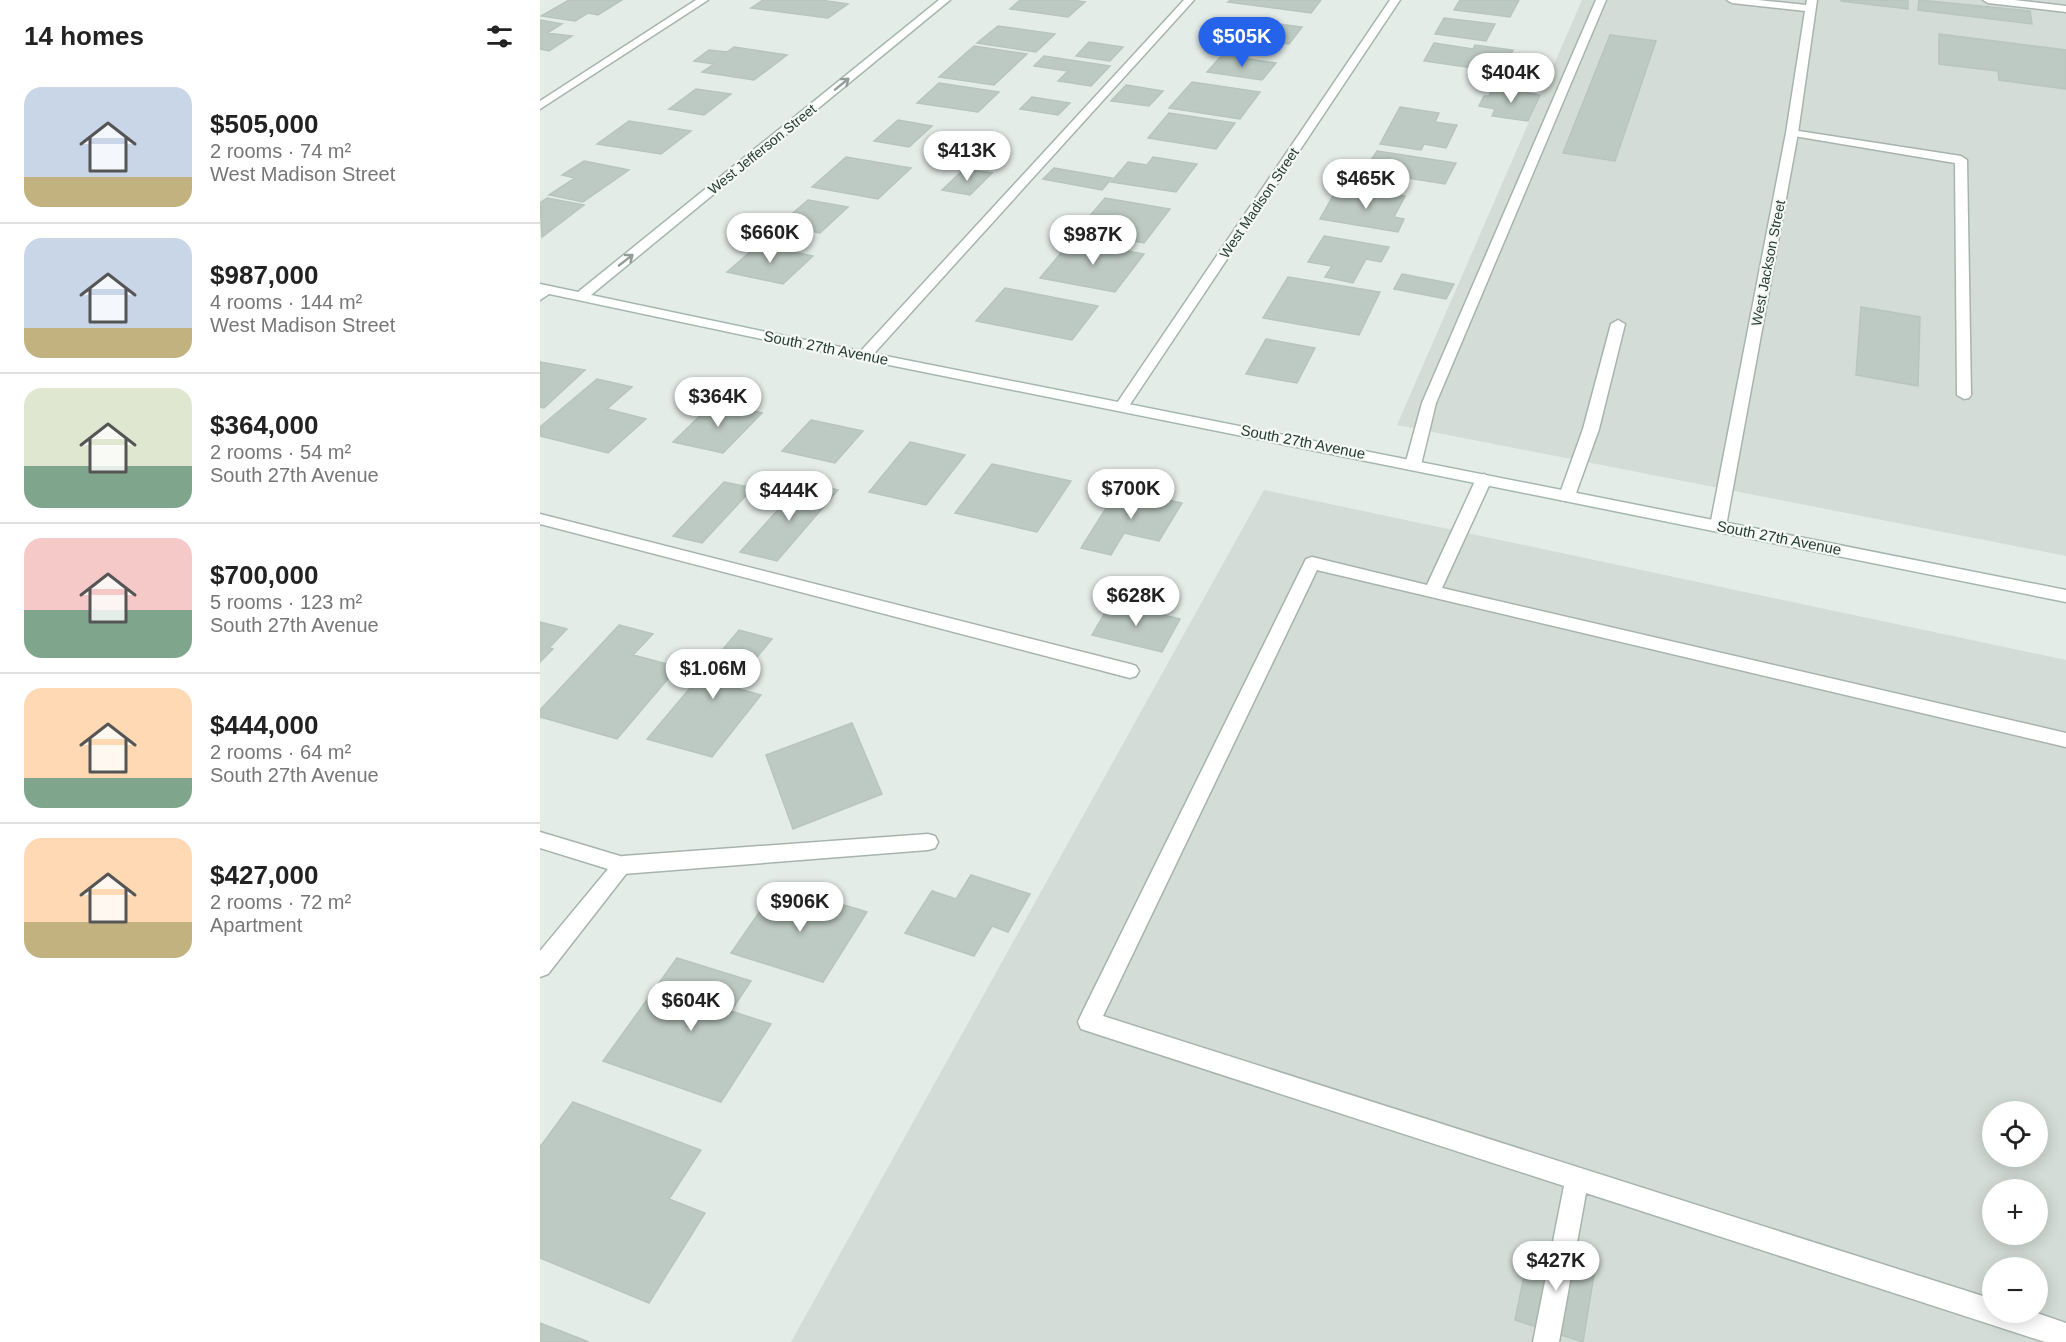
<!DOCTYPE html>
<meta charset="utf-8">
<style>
:root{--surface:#fff;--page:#f2f2f2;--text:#222;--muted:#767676;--line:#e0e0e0;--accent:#2563eb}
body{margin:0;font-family:Helvetica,sans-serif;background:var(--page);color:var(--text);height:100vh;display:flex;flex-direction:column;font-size:22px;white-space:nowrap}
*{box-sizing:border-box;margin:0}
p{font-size:20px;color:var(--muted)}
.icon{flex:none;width:33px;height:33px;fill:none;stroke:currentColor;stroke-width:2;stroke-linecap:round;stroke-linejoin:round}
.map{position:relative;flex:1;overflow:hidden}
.drawer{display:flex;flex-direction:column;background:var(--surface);width:540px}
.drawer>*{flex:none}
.controls{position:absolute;left:1442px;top:1101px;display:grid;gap:12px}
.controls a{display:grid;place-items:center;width:66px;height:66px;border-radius:50%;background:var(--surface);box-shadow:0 3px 15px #0003;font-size:30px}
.price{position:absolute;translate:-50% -51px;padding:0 14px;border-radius:21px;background:#fff;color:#222;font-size:20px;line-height:39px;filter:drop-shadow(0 2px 3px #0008)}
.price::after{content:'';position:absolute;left:50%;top:36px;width:18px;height:14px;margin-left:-9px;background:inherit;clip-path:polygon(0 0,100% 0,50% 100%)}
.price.on{background:var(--accent);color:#fff}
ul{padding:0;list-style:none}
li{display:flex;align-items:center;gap:18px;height:150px;padding:0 24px}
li+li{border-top:2px solid var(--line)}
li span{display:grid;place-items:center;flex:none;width:168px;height:120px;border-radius:18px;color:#555}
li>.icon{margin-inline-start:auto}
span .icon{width:72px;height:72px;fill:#fffc;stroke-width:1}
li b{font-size:26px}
h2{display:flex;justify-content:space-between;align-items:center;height:72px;padding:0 24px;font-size:26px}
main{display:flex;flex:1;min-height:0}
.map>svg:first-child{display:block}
</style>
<main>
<section class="drawer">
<h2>14 homes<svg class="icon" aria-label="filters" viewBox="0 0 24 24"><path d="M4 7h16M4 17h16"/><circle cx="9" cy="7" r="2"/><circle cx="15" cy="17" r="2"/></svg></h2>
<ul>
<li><span style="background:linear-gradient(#c9d6e8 75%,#c2b280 0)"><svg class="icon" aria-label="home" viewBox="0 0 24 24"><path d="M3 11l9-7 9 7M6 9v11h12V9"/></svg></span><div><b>$505,000</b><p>2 rooms · 74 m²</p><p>West Madison Street</p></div></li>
<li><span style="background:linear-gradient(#c9d6e8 75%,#c2b280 0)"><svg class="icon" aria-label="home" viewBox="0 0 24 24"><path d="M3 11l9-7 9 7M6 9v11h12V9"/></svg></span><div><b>$987,000</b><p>4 rooms · 144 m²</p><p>West Madison Street</p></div></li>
<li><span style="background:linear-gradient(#dfe7d0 65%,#7fa58c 0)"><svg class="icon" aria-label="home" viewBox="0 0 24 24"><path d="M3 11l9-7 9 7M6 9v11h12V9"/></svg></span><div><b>$364,000</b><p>2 rooms · 54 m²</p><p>South 27th Avenue</p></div></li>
<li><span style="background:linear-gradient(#f6c9c9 60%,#7fa58c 0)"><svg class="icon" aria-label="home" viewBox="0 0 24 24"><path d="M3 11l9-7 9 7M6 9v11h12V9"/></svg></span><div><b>$700,000</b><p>5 rooms · 123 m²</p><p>South 27th Avenue</p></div></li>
<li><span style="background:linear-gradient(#ffd9b3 75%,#7fa58c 0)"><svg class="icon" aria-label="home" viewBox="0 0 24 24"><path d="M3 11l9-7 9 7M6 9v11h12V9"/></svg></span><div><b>$444,000</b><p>2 rooms · 64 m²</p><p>South 27th Avenue</p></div></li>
<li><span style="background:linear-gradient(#ffd9b3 70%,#c2b280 0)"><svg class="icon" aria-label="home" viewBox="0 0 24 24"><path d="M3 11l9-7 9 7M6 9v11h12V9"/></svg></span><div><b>$427,000</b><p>2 rooms · 72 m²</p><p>Apartment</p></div></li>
</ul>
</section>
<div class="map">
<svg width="1526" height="1342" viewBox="0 0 1526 1342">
<rect width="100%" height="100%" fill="#e4ece8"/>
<path fill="#d3dcd7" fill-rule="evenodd" d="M 1042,0 L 1526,0 L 1526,556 L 857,425 Z
M 724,490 L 1526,660 L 1526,1342 L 251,1342 ZM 1452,1112 L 1497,1112 L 1497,1156 L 1452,1156 ZM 1452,1190 L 1497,1190 L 1497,1234 L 1452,1234 ZM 1452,1268 L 1497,1268 L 1497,1312 L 1452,1312 Z"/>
<path fill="#bdcac3" stroke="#b7c5be" stroke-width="1.5" d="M 29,0 L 82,0 L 58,15 L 48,13 L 35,21 L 1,16 Z
M 223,0 L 280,0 L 308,4 L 288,18 L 211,8 Z
M 480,0 L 533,0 L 545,2 L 528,17 L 470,9 Z
M 691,0 L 781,0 L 771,13 L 688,2 Z
M 920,0 L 979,0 L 970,17 L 914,10 Z
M 1301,0 L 1368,0 L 1368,9 L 1301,1 Z
M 1379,0 L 1490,11 L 1492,24 L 1378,10 Z
M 904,18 L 955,24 L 946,41 L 895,34 Z
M 0,20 L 22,24 L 7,33 L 32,36 L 9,51 L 0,49 Z
M 717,21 L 762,27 L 749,44 L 703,38 Z
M 458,26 L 515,34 L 496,52 L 437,43 Z
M 1399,34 L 1526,50 L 1526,89 L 1459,80 L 1458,71 L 1399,64 Z
M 1070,35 L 1116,41 L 1075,161 L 1023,153 Z
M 549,42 L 583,47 L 570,61 L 536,56 Z
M 894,43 L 933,49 L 935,45 L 973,50 L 961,72 L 884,61 Z
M 434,46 L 487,54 L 454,85 L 399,77 Z
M 194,47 L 247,55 L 214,80 L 162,72 L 174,64 L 154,61 L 169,50 L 187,52 Z
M 682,55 L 736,63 L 722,80 L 667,72 Z
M 504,56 L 570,66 L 551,86 L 518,81 L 528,71 L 494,66 Z
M 652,82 L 720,92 L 700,119 L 629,108 Z
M 399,83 L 459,92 L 438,112 L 377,103 Z
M 586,85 L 623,91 L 609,106 L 571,101 Z
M 953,88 L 1000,95 L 988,121 L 952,116 L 955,109 L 939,106 L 944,96 L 949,96 Z
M 156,89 L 191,94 L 164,115 L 129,109 Z
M 492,97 L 530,103 L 518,115 L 480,109 Z
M 860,107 L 899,113 L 895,122 L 917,125 L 906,148 L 884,144 L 881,150 L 840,144 Z
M 629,113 L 695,123 L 676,149 L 608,138 Z
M 358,120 L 392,126 L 369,147 L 334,141 Z
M 89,121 L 151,131 L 121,154 L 57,144 Z
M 837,151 L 916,163 L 905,184 L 824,171 Z
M 306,157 L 371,168 L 338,199 L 272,187 Z
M 613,157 L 657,164 L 636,192 L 571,182 L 588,162 L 607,165 Z
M 44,161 L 89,170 L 43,202 L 9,195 L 35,178 L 22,175 Z
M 514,168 L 572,178 L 562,190 L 503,179 Z
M 424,169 L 452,173 L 430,195 L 402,190 Z
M 814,187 L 865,196 L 854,217 L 864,219 L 858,232 L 780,219 L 794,194 L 808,197 Z
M 7,198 L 44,205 L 2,237 L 0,203 Z
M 565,198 L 630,209 L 604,243 L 537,231 Z
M 268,200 L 308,207 L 280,233 L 239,225 Z
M 784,236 L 849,247 L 841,262 L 826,259 L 813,283 L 785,277 L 792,266 L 768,262 Z
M 531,241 L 604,254 L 575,292 L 500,278 Z
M 218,245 L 273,256 L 243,284 L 187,272 Z
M 862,274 L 914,284 L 906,299 L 854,289 Z
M 748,277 L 840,292 L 819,335 L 723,318 Z
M 465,288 L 558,306 L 532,340 L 436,321 Z
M 1321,307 L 1380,317 L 1378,386 L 1316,375 Z
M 726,339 L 775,348 L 757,383 L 706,374 Z
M 0,362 L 45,370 L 4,408 L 0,407 Z
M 57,379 L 92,387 L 67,409 L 106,419 L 68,453 L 0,436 L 0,427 Z
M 174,402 L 222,413 L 183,453 L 133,442 Z
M 271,420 L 323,431 L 295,463 L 242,451 Z
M 370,442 L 425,455 L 386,505 L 329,492 Z
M 452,464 L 531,481 L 497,532 L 415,513 Z
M 184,482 L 213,488 L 162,543 L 133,536 Z
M 263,482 L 298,490 L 237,561 L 200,552 Z
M 578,489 L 642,503 L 619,541 L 584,533 L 571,555 L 541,548 Z
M 571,602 L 640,619 L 622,652 L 552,635 Z
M 0,622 L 27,629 L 9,648 L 13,649 L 0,662 Z
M 79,625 L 113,634 L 93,655 L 138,667 L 77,739 L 0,717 L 0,710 Z
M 199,630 L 232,639 L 192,687 L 221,695 L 172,757 L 107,739 Z
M 312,723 L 342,794 L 253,829 L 226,755 Z
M 431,875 L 490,894 L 468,932 L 452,926 L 434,956 L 365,933 L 392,891 L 416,899 Z
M 238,885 L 327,912 L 283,982 L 191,953 Z
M 137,958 L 211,981 L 191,1011 L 231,1024 L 181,1102 L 63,1061 Z
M 33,1102 L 161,1150 L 129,1199 L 165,1213 L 109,1303 L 0,1258 L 0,1147 Z
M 991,1242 L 1056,1263 L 1043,1342 L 975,1320 Z
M 0,1323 L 49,1342 L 0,1342 Z"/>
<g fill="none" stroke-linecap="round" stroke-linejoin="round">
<defs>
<path id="lane" d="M 156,0 L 168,0 L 0,109 L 0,101 Z
M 644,0 L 654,0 L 329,359 L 319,359 L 319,353 Z
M 1056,0 L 1066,0 L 896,403 L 881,465 L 873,470 L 868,469 L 865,465 L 882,403 Z
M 1443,0 L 1474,0 L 1526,6 L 1526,12 L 1448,3 Z
M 1252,130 L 1421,156 L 1427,160 L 1431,395 L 1429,398 L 1424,399 L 1417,395 L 1415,163 L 1248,135 L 1248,131 Z
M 1078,320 L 1085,324 L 1059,429 L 1035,496 L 1027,501 L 1021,500 L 1019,496 L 1043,429 L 1071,324 Z
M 944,474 L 952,479 L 902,588 L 1526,733 L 1526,747 L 777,570 L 563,1016 L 1452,1299 L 1452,1312 L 1494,1312 L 1526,1323 L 1526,1342 L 1505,1342 L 1046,1193 L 1019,1342 L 993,1342 L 1024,1186 L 541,1029 L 538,1022 L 541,1015 L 766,559 L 772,557 L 887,585 L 936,479 Z
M 0,514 L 590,664 L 596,666 L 599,671 L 596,676 L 590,678 L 0,524 Z
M 388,834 L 395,836 L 398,842 L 395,848 L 388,850 L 83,874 L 76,871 L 73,865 L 76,859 L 83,856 Z"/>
<path id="street" d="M 850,0 L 860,0 L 587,409 L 577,409 L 575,406 Z
M 1187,0 L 1218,0 L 1266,5 L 1267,0 L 1277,0 L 1258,133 L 1186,526 L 1178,531 L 1170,526 L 1246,133 L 1265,11 L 1192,3 Z
M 8,286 L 15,290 L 0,300 L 0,290 Z
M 0,832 L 90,859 L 93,865 L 8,974 L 0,977 L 0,951 L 68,869 L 0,848 Z"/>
<path id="secondary" d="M 399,0 L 410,0 L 51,295 L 245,336 L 1526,590 L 1526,602 L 245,344 L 0,292 L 0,284 L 38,292 Z"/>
</defs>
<use href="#lane" stroke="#a7b4ae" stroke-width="3"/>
<use href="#street" stroke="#a7b4ae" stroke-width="3"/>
<use href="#secondary" stroke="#a4b7ae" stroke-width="3"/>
<use href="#lane" fill="#fff" fill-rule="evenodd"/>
<use href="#street" fill="#fff" fill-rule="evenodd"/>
<use href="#secondary" fill="#fff" fill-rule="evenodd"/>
</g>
<defs><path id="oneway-shaft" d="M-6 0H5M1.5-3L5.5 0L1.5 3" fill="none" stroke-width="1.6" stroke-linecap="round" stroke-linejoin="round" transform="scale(1.5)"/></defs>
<g stroke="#929e99">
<use href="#oneway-shaft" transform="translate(302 84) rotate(-39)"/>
<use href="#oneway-shaft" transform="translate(86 260) rotate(-38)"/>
</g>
<g text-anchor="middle" stroke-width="4.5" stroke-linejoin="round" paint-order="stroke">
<g font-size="14" fill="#263c33" stroke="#f5f9f6">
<text transform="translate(222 149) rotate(-39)" y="5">West Jefferson Street</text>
<text transform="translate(719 203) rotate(-56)" y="5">West Madison Street</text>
<text transform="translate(1228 263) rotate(-79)" y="5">West Jackson Street</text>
</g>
<g font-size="15" fill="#263c33" stroke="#f5f9f6">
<text transform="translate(286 348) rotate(11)" y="5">South 27th Avenue</text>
<text transform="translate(763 442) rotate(11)" y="5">South 27th Avenue</text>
<text transform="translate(1239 538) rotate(11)" y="5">South 27th Avenue</text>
</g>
</g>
</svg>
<div class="controls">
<a><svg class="icon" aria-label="locate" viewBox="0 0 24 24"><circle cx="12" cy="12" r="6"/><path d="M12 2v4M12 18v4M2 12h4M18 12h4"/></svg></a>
<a>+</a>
<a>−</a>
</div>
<b class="price on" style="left:702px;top:68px">$505K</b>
<b class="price" style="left:971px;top:104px">$404K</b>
<b class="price" style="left:427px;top:182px">$413K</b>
<b class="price" style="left:826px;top:210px">$465K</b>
<b class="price" style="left:230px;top:264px">$660K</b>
<b class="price" style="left:553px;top:266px">$987K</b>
<b class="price" style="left:178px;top:428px">$364K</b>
<b class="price" style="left:591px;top:520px">$700K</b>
<b class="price" style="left:249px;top:522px">$444K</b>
<b class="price" style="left:596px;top:627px">$628K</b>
<b class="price" style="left:173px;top:700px">$1.06M</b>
<b class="price" style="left:260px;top:933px">$906K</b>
<b class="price" style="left:151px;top:1032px">$604K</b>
<b class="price" style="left:1016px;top:1292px">$427K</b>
</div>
</main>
